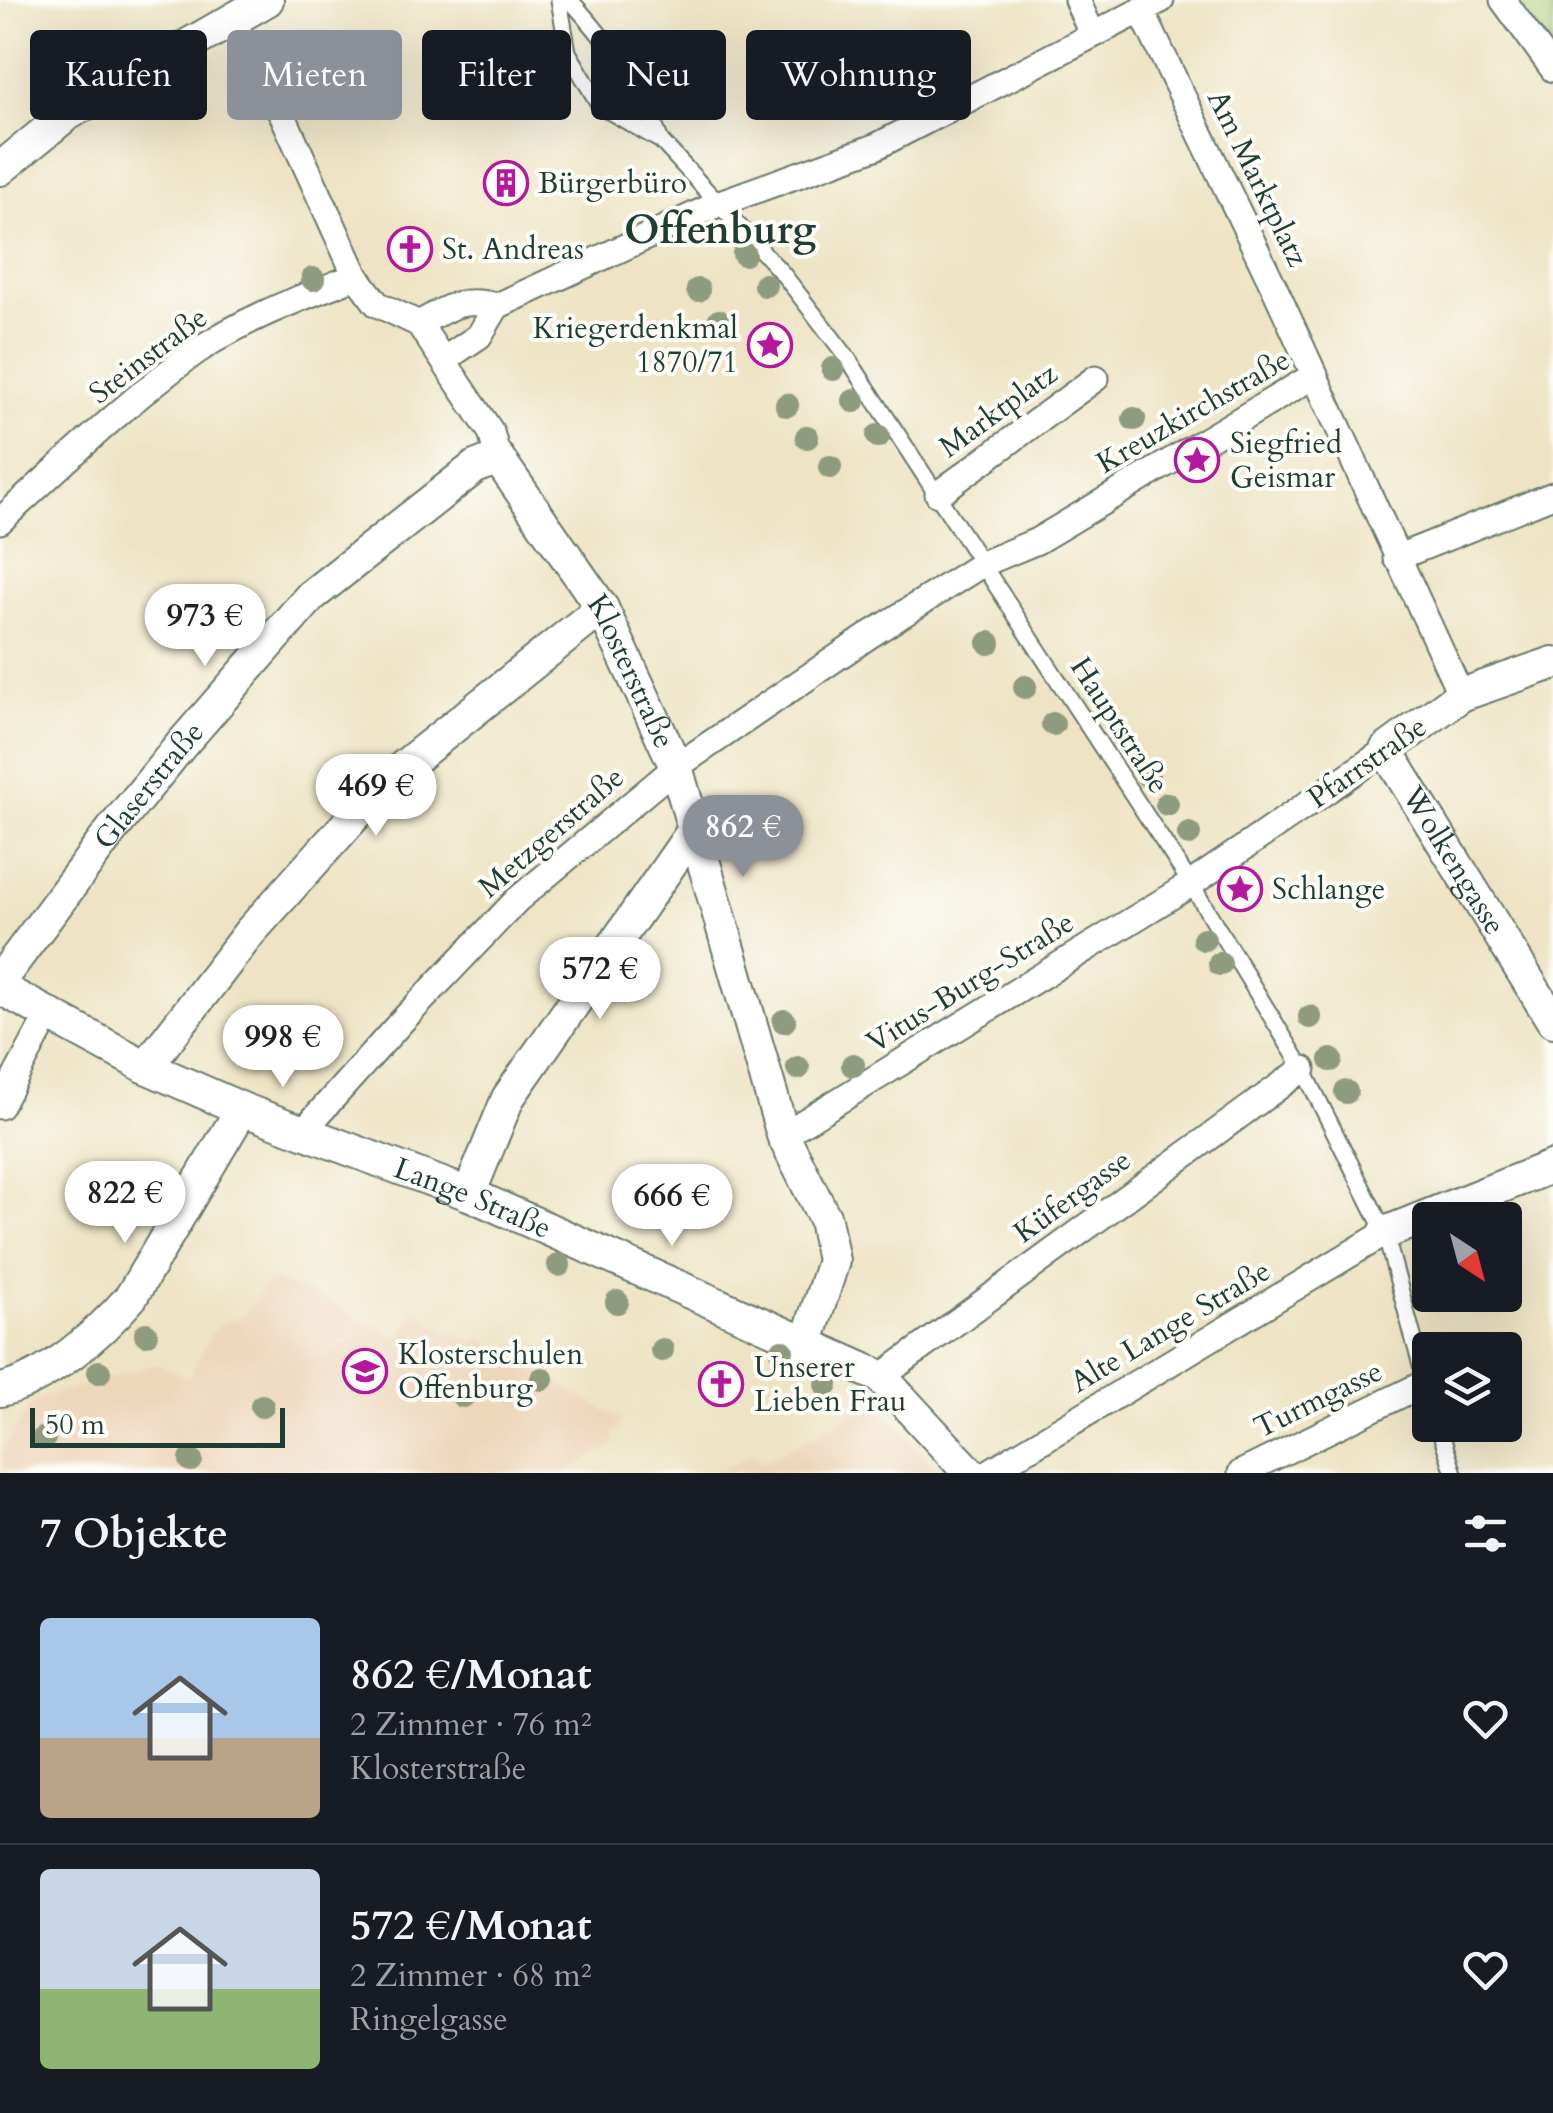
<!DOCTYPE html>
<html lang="de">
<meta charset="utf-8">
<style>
:root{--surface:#171b24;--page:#20242c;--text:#f1f3f6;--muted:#9ea1a6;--line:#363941;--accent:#8c9099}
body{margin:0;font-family:Cardo,serif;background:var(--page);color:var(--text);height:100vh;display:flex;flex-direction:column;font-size:38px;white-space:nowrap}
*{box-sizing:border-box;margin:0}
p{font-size:32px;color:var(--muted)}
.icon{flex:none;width:55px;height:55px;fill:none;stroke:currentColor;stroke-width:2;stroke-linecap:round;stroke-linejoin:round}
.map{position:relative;height:1473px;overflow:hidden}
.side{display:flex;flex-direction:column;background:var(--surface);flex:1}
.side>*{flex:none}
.hud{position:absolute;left:30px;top:30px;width:1000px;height:90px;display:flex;gap:20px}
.needle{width:65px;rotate:144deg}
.fabs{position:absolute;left:1412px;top:1202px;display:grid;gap:20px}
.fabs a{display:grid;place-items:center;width:110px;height:110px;border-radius:10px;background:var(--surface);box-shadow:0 10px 40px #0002;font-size:50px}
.scale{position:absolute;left:30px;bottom:25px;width:255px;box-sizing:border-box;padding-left:10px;border:5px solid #1f3d34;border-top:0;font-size:28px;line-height:35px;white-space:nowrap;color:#1f3d34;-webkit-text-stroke:8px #fdfcf7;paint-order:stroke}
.price{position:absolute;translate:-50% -85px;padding:0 22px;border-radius:35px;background:#fff;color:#222;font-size:32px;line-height:65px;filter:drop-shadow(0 2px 5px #0008)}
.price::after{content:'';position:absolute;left:50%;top:60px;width:30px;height:22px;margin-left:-15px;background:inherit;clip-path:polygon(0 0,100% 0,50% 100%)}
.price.active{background:var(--accent);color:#fff}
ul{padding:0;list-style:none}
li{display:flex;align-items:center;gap:30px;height:250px;padding:0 40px}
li+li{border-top:2px solid var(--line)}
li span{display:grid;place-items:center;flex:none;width:280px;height:200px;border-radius:10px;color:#555}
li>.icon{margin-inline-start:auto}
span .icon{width:120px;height:120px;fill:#fffc;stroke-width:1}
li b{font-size:42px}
h2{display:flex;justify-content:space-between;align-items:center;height:120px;padding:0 40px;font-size:42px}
.tag{padding:0 35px;border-radius:10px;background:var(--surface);box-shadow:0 10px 40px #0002;font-size:35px;line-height:90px}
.tag.active{background:var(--accent);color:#fff}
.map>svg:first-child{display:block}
</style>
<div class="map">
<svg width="1553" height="1473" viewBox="0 0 1553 1473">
<rect width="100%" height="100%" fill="#fdfcf7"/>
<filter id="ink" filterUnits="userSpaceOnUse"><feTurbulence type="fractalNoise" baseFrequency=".01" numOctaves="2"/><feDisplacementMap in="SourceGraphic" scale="20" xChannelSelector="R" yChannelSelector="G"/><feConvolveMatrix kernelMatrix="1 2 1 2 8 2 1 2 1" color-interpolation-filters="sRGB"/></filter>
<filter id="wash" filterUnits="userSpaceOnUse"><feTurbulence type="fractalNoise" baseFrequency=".0048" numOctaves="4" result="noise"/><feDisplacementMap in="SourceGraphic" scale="40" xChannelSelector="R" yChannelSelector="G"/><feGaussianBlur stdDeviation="2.25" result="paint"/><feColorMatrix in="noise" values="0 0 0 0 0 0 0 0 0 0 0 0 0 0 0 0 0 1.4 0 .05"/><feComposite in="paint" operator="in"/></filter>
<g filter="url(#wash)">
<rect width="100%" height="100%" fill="#eee4c5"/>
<path fill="#eed6bb" d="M 271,1279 L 311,1294 L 400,1339 L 413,1312 L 475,1344 L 479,1339 L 623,1420 L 617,1424 L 619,1429 L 613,1433 L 615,1444 L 564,1473 L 18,1473 L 0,1464 L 0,1453 L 34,1400 L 157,1364 L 188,1378 L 215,1328 L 242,1316 Z
M 877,1403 L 940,1473 L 715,1473 L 755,1452 L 762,1462 Z"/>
<path fill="#a9c971" stroke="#648352" stroke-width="2.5" d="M 1513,0 L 1553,0 L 1553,48 Z"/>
</g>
<g filter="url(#ink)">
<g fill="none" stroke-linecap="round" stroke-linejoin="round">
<defs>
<path id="service" d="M 559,0 L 568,52 L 600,106 L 661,141 L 783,274 L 847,357 L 1191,884 L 1303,1069 L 1385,1233 L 1430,1399
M 570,0 C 611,45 639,84 661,141
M 1438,1425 L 1454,1473"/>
<path id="pedestrian" d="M 1077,0 L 1092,34
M 1503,0 L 1553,69
M 1141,10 L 1274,287 L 1461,695
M 231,18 L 284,118 L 356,276 L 377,304 L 419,324 C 449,307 461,297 497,306 L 720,203 L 875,147 L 1161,0
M 419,324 L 491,432 L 498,458
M 445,359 L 479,336 L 497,306
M 938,494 L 1096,378
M 0,521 C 64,463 127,401 197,351 C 245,318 303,297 356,276
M 1396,558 L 1553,495
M 0,1106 L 49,1014
M 304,1130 L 401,1022 L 517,900 L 676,767 L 870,635 L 982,564 L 1037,541 L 1315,375
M 783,1135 L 1191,884 L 1386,750
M 881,1377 L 1303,1069
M 988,1473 L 1385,1233
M 1241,1473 L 1425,1383"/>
<g id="minor">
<path d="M 0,169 L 66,115 L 267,0"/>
<path id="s1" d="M 1553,663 L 1461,695 L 1386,750 L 1553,1021"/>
<path id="s2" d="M 0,980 L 112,830 L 181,745 L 311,596 L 475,467 L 498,458 L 602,608 L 676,767 L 783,1135 L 825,1219 L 833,1261 L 807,1342"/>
<path id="s3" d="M 0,988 L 146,1067 L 242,1109 L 469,1194 L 881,1377 L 970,1473"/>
<path d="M 146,1067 L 250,932 L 387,780 L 602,608"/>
<path d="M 469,1194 L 508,1098 L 694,830"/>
<path d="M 1385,1233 L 1553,1166"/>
<path d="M 0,1390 C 46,1381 101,1332 131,1297 L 242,1109"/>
</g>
</defs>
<use href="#service" stroke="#677767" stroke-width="19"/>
<use href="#pedestrian" stroke="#677767" stroke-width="29"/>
<use href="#minor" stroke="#677767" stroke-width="36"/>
<use href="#service" stroke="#fff" stroke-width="15"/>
<use href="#pedestrian" stroke="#fff" stroke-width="25"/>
<use href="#minor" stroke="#fff" stroke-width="32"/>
</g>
<g fill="#8f9b7e">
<circle cx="744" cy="254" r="12"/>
<circle cx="313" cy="279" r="12"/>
<circle cx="765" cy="285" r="12"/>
<circle cx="698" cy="290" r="12"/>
<circle cx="719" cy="321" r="12"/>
<circle cx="833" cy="369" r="12"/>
<circle cx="854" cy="401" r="12"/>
<circle cx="787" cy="405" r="12"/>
<circle cx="1134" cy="419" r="12"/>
<circle cx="878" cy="436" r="12"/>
<circle cx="807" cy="437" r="12"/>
<circle cx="830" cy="467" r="12"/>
<circle cx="989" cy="643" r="12"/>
<circle cx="1025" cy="687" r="12"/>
<circle cx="1053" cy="724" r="12"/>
<circle cx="1148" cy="776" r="12"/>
<circle cx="1167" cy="804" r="12"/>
<circle cx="1189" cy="834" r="12"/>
<circle cx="1204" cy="939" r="12"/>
<circle cx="1220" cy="964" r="12"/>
<circle cx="1310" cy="1017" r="12"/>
<circle cx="784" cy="1021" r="12"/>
<circle cx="1331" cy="1060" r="12"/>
<circle cx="853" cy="1065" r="12"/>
<circle cx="798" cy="1068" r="12"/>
<circle cx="1346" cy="1092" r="12"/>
<circle cx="559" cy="1265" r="12"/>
<circle cx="617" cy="1302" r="12"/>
<circle cx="146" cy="1334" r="12"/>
<circle cx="662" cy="1350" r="12"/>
<circle cx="782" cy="1351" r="12"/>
<circle cx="99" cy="1372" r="12"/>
<circle cx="542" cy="1379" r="12"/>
<circle cx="827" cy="1385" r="12"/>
<circle cx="463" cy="1396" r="12"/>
<circle cx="262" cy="1406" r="12"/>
<circle cx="44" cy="1438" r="12"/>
<circle cx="191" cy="1460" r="12"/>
</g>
</g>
<defs>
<symbol id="building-ring" viewBox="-11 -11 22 22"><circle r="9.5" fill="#fdfcf7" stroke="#b5179e" stroke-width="1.5"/><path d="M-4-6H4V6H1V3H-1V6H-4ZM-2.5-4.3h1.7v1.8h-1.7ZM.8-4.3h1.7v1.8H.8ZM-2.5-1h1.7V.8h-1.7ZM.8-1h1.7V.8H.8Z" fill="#b5179e"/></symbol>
<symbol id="church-ring" viewBox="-11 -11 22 22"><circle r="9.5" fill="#fdfcf7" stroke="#b5179e" stroke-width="1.5"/><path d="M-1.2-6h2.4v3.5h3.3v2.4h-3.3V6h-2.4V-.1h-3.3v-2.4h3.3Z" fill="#b5179e"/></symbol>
<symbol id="sight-ring" viewBox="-11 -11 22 22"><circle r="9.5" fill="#fdfcf7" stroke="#b5179e" stroke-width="1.5"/><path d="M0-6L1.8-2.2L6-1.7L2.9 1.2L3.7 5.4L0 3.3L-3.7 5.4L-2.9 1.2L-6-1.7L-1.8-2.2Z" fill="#b5179e"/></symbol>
<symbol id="school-ring" viewBox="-11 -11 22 22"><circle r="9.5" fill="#fdfcf7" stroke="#b5179e" stroke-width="1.5"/><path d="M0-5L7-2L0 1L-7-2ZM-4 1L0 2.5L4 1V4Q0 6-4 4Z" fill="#b5179e"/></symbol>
</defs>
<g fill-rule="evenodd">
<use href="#building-ring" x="481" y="158" width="50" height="50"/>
<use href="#church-ring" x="385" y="224" width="50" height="50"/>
<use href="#sight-ring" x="745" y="320" width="50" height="50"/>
<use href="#sight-ring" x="1172" y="435" width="50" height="50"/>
<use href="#sight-ring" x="1215" y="864" width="50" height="50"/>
<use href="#school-ring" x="340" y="1346" width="50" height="50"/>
<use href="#church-ring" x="696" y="1359" width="50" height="50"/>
</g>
<g text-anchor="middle" stroke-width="8" stroke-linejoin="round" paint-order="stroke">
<g font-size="30" fill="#1f3d34" stroke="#fdfcf7">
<text transform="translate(1258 178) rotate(64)" y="10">Am Marktplatz</text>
<text transform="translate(148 355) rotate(-37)" y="10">Steinstraße</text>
<text transform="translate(998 410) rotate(-36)" y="10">Marktplatz</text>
<text transform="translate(1193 411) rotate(-30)" y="10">Kreuzkirchstraße</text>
<text dy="10" stroke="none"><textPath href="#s2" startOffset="980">Klosterstraße</textPath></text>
<text transform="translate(1120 725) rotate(57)" y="10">Hauptstraße</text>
<text transform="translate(1367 762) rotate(-35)" y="10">Pfarrstraße</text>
<text dy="10" stroke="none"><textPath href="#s2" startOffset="245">Glaserstraße</textPath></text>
<text transform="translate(551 832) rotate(-41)" y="10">Metzgerstraße</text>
<text dy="10" stroke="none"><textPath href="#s1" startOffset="320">Wolkengasse</textPath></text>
<text transform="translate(970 982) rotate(-32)" y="10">Vitus-Burg-Straße</text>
<text transform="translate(1072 1196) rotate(-36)" y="10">Küfergasse</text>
<text dy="10" stroke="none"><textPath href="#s3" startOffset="518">Lange Straße</textPath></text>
<text transform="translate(1170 1326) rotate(-31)" y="10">Alte Lange Straße</text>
<text transform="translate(1318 1399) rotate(-26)" y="10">Turmgasse</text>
</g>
<g font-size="30" fill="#1f3d34" stroke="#fdfcf7" text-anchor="start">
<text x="538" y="193">Bürgerbüro</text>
<text x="442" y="259">St. Andreas</text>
<text x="738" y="338" text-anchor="end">Kriegerdenkmal<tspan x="738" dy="34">1870/71</tspan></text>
<text x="1230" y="453">Siegfried<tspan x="1230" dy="34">Geismar</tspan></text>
<text x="1272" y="899">Schlange</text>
<text x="398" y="1364">Klosterschulen<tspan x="398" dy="34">Offenburg</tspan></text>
<text x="754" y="1377">Unserer<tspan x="754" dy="34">Lieben Frau</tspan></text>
</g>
<g font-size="40" font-weight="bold" fill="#1f3d34" stroke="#fdfcf7">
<text x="720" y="243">Offenburg</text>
</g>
</g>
</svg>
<div class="fabs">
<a><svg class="needle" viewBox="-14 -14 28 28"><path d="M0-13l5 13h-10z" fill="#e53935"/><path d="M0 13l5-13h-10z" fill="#9ea1a6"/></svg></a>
<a><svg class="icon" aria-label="layers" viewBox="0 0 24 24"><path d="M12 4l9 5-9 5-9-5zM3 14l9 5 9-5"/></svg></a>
</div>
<div class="scale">50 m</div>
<b class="price" style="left:205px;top:669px">973 €</b>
<b class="price" style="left:376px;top:839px">469 €</b>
<b class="price active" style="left:743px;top:880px">862 €</b>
<b class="price" style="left:600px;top:1022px">572 €</b>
<b class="price" style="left:283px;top:1090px">998 €</b>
<b class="price" style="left:125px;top:1246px">822 €</b>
<b class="price" style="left:672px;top:1249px">666 €</b>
<div class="hud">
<a class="tag">Kaufen</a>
<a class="tag active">Mieten</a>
<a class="tag">Filter</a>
<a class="tag">Neu</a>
<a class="tag">Wohnung</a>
</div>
</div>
<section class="side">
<h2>7 Objekte<svg class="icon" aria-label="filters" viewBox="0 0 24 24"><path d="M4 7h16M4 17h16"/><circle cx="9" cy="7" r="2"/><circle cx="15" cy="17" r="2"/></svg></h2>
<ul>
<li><span style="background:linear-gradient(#a9c7e8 60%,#b9a48a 0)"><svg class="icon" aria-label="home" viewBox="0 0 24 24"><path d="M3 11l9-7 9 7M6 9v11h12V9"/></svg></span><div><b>862 €/Monat</b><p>2 Zimmer · 76 m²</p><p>Klosterstraße</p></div><svg class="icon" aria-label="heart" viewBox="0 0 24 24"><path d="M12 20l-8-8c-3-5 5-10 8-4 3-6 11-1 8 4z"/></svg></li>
<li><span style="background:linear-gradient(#c9d6e8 60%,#8fb573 0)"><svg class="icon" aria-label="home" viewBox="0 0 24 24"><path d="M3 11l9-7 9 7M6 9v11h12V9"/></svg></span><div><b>572 €/Monat</b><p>2 Zimmer · 68 m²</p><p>Ringelgasse</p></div><svg class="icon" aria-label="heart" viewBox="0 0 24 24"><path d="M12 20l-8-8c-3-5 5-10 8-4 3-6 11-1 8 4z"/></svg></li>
</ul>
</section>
